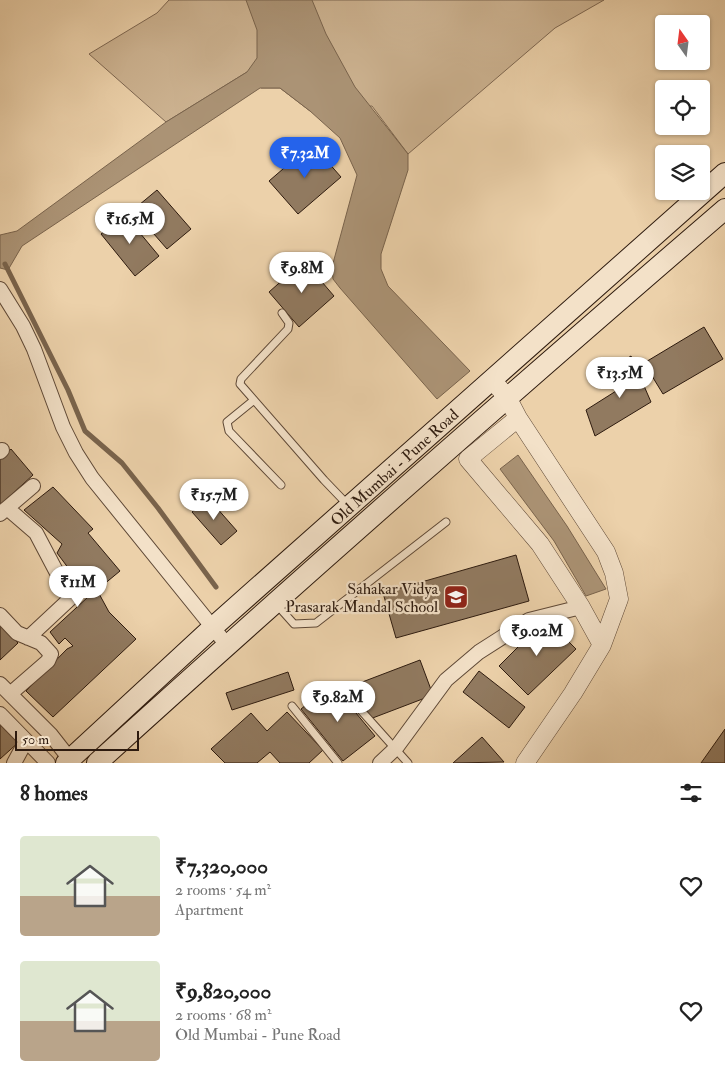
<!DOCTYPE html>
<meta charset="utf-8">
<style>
:root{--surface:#fff;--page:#f2f2f2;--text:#222;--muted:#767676;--accent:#2563eb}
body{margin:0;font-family:"IM FELL Double Pica",serif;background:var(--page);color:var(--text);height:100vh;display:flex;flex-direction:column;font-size:19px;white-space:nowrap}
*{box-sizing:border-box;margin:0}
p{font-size:16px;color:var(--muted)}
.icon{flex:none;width:28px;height:28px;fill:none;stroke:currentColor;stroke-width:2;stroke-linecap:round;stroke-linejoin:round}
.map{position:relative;height:763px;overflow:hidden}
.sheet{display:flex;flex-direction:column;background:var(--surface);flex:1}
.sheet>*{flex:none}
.needle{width:32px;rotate:346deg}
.controls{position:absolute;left:655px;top:15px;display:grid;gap:10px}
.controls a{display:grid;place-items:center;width:55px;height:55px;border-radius:5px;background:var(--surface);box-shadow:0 1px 4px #0004;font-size:25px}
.scale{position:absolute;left:15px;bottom:12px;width:124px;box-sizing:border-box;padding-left:5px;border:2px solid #2e1b0f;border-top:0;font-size:14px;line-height:18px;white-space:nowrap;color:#2e1b0f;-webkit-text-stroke:4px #f3e1c8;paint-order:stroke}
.price{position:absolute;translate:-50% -42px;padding:0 11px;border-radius:18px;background:#fff;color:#222;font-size:16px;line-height:32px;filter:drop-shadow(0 1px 2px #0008)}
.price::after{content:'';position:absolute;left:50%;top:30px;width:15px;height:11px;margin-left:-8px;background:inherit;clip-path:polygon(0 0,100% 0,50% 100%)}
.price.active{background:var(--accent);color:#fff}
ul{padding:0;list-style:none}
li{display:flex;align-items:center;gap:15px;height:125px;padding:0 20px}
li span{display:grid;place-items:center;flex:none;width:140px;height:100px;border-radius:5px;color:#555}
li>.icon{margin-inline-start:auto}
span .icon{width:60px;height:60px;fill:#fffc;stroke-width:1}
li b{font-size:21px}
h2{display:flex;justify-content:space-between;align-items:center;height:60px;padding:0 20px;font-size:21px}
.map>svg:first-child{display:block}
</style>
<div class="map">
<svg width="725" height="763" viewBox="0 0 725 763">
<rect width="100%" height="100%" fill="#ecd1aa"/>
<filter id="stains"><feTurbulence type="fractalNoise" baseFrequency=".004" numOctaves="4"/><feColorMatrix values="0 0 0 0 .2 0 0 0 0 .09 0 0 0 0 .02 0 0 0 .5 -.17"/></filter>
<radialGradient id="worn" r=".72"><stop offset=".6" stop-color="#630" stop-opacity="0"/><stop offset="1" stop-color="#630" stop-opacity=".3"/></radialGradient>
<path fill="#ccb290" stroke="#7d6650" d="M 169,0 L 604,0 L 555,28 L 408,154 L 372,106 L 310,111 L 280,88 L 261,88 L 247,72 L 166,122 L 89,54 L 157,13 Z"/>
<path fill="#ab9375" stroke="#79634c" d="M 246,0 L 312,0 L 326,34 L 355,87 L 408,154 L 408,170 L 381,254 L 381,269 L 388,286 L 470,371 L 437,399 L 340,288 L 333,279 L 332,267 L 357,175 L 340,138 L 310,111 L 280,88 L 260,88 L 22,246 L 8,270 L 0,268 L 0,235 L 17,231 L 166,122 L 247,72 L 257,58 L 257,30 Z
M 518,455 L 567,526 L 606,589 L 586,596 L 554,541 L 500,469 Z"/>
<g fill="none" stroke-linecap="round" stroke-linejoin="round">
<path stroke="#79634c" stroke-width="5" d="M 5,264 L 68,390 L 85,431 L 122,463 L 158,508 L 216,587"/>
</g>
<path fill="#917a60" stroke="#2e1b0f" d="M 312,144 L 341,177 L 298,214 L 269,181 Z
M 157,190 L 191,229 L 167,249 L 133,210 Z
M 125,215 L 159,256 L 135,276 L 101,234 Z
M 304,261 L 334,296 L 299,327 L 269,292 Z
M 704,327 L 723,359 L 663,394 L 644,363 Z
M 631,356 L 651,402 L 595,436 L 586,410 L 624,386 L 615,366 Z
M 11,449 L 33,475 L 0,505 L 0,459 Z
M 53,487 L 93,529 L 88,533 L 120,571 L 97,590 L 109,612 L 136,639 L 53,717 L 26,691 L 67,649 L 73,646 L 65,638 L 59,644 L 50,632 L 89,596 L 77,567 L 72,573 L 57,553 L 62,544 L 24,510 Z
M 208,498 L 237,531 L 221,545 L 192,512 Z
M 516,555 L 529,601 L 396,638 L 383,593 Z
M 546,619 L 576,649 L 528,695 L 499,666 Z
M 0,624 L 18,643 L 0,660 Z
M 420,660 L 433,695 L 370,719 L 357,684 Z
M 479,671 L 525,707 L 509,728 L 463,692 Z
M 288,672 L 294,690 L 232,710 L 226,693 Z
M 332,684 L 375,736 L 343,761 L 301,709 Z
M 287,712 L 323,750 L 309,763 L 280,763 L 270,752 L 257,763 L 225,763 L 211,749 L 251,713 L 267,731 Z
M 0,720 L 20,741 L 0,759 Z
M 725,729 L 725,763 L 701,763 Z
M 482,737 L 504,762 L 453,763 Z"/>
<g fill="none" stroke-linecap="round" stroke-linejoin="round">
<defs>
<path id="service" d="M 282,313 L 289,323 L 288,329 L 241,379 L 240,384 L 324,480 L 347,504
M 254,400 L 227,422 L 229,431 L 281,485
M 277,605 L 294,624 L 316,623 L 446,522
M 340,687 L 408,763
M 292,706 L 338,763"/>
<path id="minor" d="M 0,289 L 23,326 L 34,349 L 63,427 L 76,453 L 92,478 L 227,645
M 0,452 L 2,450
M 7,508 L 33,486
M 0,514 L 7,508 L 36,533 L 56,571 L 74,589 L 73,596 L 28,638
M 0,615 L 17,633 L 41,643 L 51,654 L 48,661 L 10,694
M 0,684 L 51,735 L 73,763
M 0,714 L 48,763
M 14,763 L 26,741
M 380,763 L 396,748 L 446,680 L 479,652 L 529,620 L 581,607"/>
<path id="tertiary" d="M 492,380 L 507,397 L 518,418 L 606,552 L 614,573 L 619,599 L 602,645 L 573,693 L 525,763
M 518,418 L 468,459 L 540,544 L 581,607 L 602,645"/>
<path id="secondary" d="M 66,763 L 212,628 L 725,173
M 97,763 C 304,575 514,391 725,209"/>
</defs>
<use href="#service" stroke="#5e4836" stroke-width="9"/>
<use href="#minor" stroke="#5e4836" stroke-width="16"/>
<use href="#tertiary" stroke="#5e4836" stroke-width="19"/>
<use href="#secondary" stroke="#2e1b0f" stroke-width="22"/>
<use href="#service" stroke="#f3e1c8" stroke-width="7"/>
<use href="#minor" stroke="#f3e1c8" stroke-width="14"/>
<use href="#tertiary" stroke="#f3e1c8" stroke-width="18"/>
<use href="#secondary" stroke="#f3e1c8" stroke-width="20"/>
</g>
<defs>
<symbol id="school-square" viewBox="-11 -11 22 22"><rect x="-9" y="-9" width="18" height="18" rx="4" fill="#8f2418" stroke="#f3e1c8"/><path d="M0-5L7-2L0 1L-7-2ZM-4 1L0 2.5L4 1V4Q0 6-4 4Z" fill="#fff"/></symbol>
</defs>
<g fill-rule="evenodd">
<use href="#school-square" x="442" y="583" width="28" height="28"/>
</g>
<g text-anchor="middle" stroke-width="4.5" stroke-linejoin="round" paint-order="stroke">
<g font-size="16" fill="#2e1b0f" stroke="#f3e1c8">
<text transform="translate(394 467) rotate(-42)" y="6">Old Mumbai - Pune Road</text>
</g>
<g font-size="16" fill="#2e1b0f" stroke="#f3e1c8" text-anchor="end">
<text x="438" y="594">Sahakar Vidya<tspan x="438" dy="18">Prasarak Mandal School</tspan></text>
</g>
</g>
<rect width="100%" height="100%" filter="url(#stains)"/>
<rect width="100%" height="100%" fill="url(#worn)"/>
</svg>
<div class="controls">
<a><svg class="needle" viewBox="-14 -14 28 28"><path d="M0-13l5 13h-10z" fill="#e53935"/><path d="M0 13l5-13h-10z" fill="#767676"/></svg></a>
<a><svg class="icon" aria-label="locate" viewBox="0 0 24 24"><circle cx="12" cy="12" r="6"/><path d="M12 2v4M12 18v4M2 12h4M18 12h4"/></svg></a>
<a><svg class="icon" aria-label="layers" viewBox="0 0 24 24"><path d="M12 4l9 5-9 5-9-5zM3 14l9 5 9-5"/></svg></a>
</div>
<div class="scale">50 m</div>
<b class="price active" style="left:305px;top:179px">₹7.32M</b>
<b class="price" style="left:130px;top:245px">₹16.5M</b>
<b class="price" style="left:302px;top:294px">₹9.8M</b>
<b class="price" style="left:620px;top:399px">₹13.5M</b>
<b class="price" style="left:214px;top:521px">₹15.7M</b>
<b class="price" style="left:78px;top:608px">₹11M</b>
<b class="price" style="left:537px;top:657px">₹9.02M</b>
<b class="price" style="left:338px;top:723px">₹9.82M</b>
</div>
<section class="sheet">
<h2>8 homes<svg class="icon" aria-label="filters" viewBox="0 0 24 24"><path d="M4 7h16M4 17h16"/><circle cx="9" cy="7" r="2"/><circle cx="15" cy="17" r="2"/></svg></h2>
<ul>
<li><span style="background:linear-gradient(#dfe7d0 60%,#b9a48a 0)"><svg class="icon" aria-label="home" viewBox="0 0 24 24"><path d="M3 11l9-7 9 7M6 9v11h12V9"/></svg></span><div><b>₹7,320,000</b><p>2 rooms · 54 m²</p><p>Apartment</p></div><svg class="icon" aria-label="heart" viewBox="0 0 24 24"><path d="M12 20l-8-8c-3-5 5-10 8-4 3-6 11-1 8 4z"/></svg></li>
<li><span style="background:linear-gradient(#dfe7d0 60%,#b9a48a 0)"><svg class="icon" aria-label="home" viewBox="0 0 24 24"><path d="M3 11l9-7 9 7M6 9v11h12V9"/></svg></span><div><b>₹9,820,000</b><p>2 rooms · 68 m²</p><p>Old Mumbai - Pune Road</p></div><svg class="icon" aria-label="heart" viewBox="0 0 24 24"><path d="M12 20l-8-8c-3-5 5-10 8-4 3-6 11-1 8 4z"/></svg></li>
</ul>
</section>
